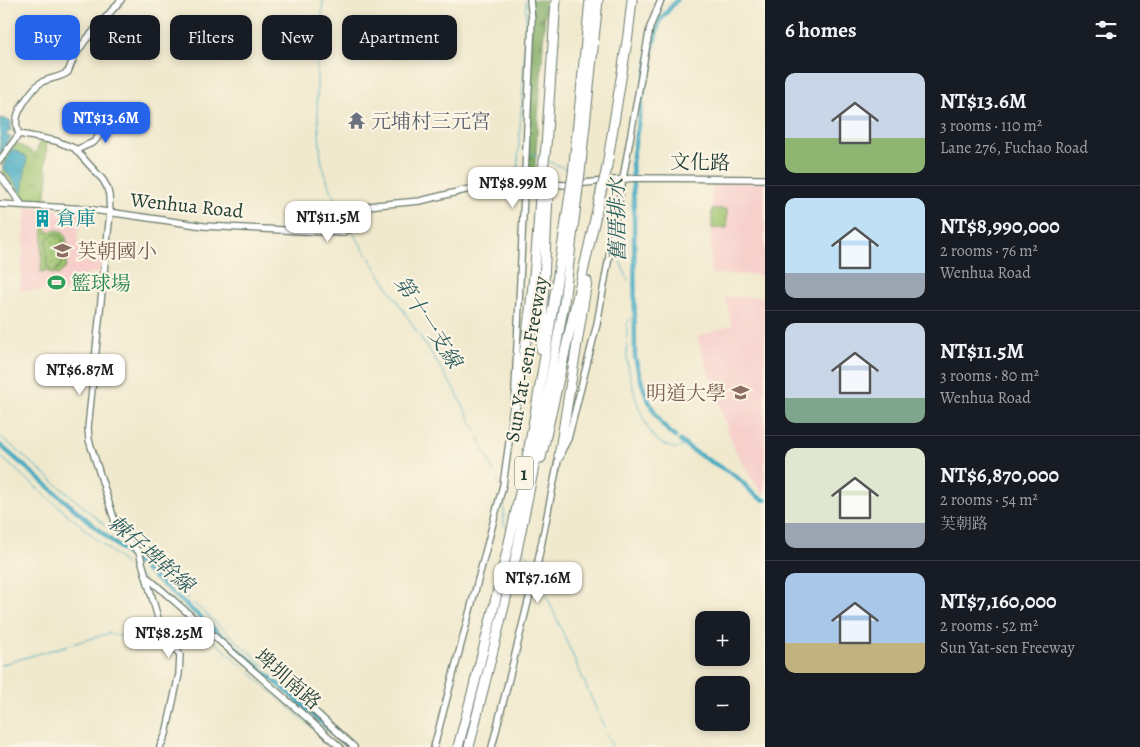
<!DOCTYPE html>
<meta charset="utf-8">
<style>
:root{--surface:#171b24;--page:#242831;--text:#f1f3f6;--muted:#9ea1a6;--line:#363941;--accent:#2563eb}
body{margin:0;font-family:Alegreya,"Noto Serif TC",serif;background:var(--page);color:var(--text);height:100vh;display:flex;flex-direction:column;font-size:19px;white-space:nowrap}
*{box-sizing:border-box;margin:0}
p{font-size:16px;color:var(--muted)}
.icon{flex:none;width:28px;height:28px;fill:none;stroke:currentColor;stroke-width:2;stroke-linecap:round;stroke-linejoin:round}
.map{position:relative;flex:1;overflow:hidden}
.side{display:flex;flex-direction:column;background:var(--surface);width:375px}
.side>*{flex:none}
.banner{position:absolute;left:15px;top:15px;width:475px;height:45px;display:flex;gap:10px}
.tools{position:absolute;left:695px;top:611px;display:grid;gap:10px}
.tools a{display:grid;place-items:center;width:55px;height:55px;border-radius:10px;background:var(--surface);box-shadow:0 2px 8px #0003;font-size:25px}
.price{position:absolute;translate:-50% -42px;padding:0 11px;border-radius:10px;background:#fff;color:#222;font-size:16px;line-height:32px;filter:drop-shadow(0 1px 2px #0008)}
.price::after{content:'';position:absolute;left:50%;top:30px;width:15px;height:11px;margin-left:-8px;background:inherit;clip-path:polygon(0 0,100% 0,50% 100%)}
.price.selected{background:var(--accent);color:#fff}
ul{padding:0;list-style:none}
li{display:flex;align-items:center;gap:15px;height:125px;padding:0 20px}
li+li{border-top:1px solid var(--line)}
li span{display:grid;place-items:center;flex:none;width:140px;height:100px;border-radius:10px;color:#555}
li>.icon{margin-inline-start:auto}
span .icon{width:60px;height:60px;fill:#fffc;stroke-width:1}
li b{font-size:21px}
h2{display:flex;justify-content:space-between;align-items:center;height:60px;padding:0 20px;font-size:21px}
.pill{padding:0 18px;border-radius:10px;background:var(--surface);box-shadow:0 2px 8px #0003;font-size:18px;line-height:45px}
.pill.selected{background:var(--accent);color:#fff}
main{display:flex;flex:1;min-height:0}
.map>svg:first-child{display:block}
</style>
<main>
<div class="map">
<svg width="765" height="747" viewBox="0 0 765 747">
<defs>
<pattern id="grass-dots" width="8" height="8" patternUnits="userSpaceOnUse" patternTransform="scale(1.25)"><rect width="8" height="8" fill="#9ec46f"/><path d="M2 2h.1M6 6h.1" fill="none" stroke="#80a05c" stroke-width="1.8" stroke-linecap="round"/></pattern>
<pattern id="forest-firs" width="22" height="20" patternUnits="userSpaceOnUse" patternTransform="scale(1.25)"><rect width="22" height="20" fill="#7eaa62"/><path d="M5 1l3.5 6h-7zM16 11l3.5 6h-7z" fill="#678c52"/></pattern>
<pattern id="park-tufts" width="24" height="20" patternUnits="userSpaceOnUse" patternTransform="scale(1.25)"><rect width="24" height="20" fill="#9ec46f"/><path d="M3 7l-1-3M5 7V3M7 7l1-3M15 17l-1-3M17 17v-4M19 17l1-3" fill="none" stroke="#80a05c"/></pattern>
<pattern id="water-ripples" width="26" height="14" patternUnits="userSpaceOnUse" patternTransform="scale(1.25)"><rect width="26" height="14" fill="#42aac2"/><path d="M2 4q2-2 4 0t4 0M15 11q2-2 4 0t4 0" fill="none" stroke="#378c9e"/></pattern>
</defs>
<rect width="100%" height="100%" fill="#fcf5e5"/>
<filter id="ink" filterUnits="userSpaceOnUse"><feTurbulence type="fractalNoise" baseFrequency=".02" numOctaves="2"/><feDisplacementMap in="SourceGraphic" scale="10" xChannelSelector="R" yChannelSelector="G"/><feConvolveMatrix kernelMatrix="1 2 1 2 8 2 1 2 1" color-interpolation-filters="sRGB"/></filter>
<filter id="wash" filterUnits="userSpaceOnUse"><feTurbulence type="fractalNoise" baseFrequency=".0096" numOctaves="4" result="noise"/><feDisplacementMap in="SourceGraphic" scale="20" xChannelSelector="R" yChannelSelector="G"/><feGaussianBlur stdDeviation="1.12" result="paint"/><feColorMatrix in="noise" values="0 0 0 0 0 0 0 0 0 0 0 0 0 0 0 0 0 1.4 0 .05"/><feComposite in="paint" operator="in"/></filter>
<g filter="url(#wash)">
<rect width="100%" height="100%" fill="#f0e9cd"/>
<path fill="#f7d0cc" d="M 712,181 L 765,183 L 765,275 L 711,274 Z
M 26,207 L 83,212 L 81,229 L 78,229 L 78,244 L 104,244 L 100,273 L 87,273 L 86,292 L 20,290 Z
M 725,297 L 765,297 L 765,494 L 761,493 L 734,448 L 697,337 L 732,325 Z"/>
<path fill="url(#grass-dots)" stroke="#5e8052" d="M 54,234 L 59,234 C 67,244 67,267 53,272 C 42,266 47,250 47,239 Z"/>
<path fill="url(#forest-firs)" stroke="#4e744b" d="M 531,0 L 546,0 L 534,181 L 526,180 Z"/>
<path fill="url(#park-tufts)" stroke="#5e8052" d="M 41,141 L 47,142 L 45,167 L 48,174 L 45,204 L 35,203 L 23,200 L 3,172 L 2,161 L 15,145 L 18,144 L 35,154 Z"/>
<path fill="#9ec46f" stroke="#5e8052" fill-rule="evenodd" d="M 712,209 L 727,209 L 727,228 L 712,228 Z
M 43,226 L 47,226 L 47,233 C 73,220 67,254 66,268 L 58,275 L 52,274 L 44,270 L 44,273 L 41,273 ZM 54,234 L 59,234 C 60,235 63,240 64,241 C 66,251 63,268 54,272 L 47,268 L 46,264 L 47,239 Z"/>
<path fill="url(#water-ripples)" stroke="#30747b" d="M 0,118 L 11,121 L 11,131 L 9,131 L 6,136 L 11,137 L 0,154 Z
M 13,149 L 27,157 L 22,193 L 3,167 Z"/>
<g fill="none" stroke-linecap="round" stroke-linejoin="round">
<path stroke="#42aac2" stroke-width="1" d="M 323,0 L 317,62 L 317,104 L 321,159 L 328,183 L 348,224
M 529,153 L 540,157
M 548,161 L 568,170
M 517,176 L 525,47 L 526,5 L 525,0
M 584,176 L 590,179
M 592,186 L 593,191 L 596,193
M 606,199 L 614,204 L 610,237
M 352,231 L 456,392 L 476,431
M 614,247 L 628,280
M 634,289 L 636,292
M 636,313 L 627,323 C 627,334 626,347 627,358 C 629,378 641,424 656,439 C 661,444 670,447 677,449 L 685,445
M 0,436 L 133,549
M 479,438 L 494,473
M 0,456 L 144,580
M 497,480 L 499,484
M 504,497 L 504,524 L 507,528
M 522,548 L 533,563
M 143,559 L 311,706
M 539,576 L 539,577
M 151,585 L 334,747
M 542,585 L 604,727
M 163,625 L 185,620 L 188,618
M 0,665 L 110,633 L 119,636 L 159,626
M 606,734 L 612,747"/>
<path stroke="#42aac2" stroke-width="4.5" d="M 675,437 C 652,419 641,385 635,357 L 634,212 L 632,162 L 647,69 L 660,20 L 677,0
M 680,441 C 697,455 716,464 734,475 C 746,483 751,496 765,500
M 0,445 L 299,702 L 348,747"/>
</g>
</g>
<g filter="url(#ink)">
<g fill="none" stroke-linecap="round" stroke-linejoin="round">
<defs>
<path id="minor" d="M 19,134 L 56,141 L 74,148 L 103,180 L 107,187 L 109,195 L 110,213 L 88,428 L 89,440 L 116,525 L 120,533 L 139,552 L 160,625 L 180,655 L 179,674 L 166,734 L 160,747
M 19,134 C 17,130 16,123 17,118 C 18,109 34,86 42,82 C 50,78 60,78 68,72 L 74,57 L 85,41 L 121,0
M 76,150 L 94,142 L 106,127 L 126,116 L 136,123
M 0,160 L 19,134
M 0,175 L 22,205
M 0,204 L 87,209 L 204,226 L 342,233 L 351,227 L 355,218 L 366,207 L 376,205 L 420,201 L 490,184 L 524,182 L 565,185 L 635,178 L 765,179
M 515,390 L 532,20 L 530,0
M 147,577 L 340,747
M 311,708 L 354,747
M 434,747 L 503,485 L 513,414
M 492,747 L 537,566 L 559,456 L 568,439 L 597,324 L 650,27 L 661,0"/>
<path id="highway" d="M 606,172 L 628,35 L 632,0
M 580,173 L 598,0
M 573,174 L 590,0
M 542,176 L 546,147 L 556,0
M 541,349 L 548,192
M 513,416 C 528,343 536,271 540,196
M 559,456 L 587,281
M 541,458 L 602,188
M 458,747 C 483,653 507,559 526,463 C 543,374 557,284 570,194
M 469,747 L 513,570 L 540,437 L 564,303 L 577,196"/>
</defs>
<use href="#minor" stroke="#68796a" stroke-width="8"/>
<use href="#highway" stroke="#68796a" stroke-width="11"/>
<use href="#minor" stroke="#fff" stroke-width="5.5"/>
<use href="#highway" stroke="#fff" stroke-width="9"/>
<defs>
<path id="highway-bridge" d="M 547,177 L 548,192
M 602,188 L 606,172
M 570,194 L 573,174
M 540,196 L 542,176
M 577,196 L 580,173"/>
</defs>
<use href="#highway-bridge" stroke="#68796a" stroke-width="11" stroke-linecap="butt"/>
<use href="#highway-bridge" stroke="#fff" stroke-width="9"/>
</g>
</g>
<defs>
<symbol id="temple-bare" viewBox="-9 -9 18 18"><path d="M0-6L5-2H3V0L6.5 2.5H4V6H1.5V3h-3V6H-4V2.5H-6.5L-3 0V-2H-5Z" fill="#6b7280" stroke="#fcf5e5" stroke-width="2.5" paint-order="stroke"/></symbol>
<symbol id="building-bare" viewBox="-9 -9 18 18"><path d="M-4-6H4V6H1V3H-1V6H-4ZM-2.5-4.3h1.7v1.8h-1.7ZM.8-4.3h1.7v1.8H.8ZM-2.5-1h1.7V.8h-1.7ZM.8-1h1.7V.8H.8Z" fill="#0f9aa8" stroke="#fcf5e5" stroke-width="2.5" paint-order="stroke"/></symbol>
<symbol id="school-bare" viewBox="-9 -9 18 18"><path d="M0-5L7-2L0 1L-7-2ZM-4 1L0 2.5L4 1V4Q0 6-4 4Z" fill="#8d6e63" stroke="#fcf5e5" stroke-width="2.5" paint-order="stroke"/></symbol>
<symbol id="stadium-bare" viewBox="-9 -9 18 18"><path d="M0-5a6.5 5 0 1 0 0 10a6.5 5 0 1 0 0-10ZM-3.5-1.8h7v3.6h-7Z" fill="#2e9e5b" stroke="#fcf5e5" stroke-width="2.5" paint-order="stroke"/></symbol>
<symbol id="university-bare" viewBox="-9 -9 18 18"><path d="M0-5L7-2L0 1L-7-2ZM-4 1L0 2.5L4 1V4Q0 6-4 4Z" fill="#8d6e63" stroke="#fcf5e5" stroke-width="2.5" paint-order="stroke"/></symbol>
</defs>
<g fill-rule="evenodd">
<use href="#temple-bare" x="344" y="108" width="25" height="25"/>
<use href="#building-bare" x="30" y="206" width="25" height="25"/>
<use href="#school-bare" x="50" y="238" width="25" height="25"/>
<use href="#stadium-bare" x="44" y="270" width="25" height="25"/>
<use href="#university-bare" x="728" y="380" width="25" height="25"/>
</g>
<g text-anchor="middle" stroke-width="4.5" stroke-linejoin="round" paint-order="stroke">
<rect fill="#fcf5e5" stroke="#617469" stroke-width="1" x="515" y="456.5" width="18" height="33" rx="4"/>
<g font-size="19" font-weight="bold" fill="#1f3d34">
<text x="524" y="480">1</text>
</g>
<g font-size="20" fill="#5b616d" stroke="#fcf5e5" text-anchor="start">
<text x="371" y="128">元埔村三元宮</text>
</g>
<g font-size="20" fill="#1f3d34" stroke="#fcf5e5">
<text transform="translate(700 162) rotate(1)" y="7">文化路</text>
<text transform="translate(187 205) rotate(6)" y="7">Wenhua Road</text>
<text transform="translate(526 359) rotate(-80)" y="7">Sun Yat-sen Freeway</text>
<text transform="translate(288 679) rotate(41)" y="7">埤圳南路</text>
</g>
<g font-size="20" fill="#0d838f" stroke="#fcf5e5" text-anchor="start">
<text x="56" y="225">倉庫</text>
</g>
<g font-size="20" fill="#785e54" stroke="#fcf5e5" text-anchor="start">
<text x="77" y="258">芙朝國小</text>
<text x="726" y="400" text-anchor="end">明道大學</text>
</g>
<g font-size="20" fill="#27864d" stroke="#fcf5e5" text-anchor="start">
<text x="71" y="290">籃球場</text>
</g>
<g font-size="21" font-style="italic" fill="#2a5e5f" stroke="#fcf5e5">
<text transform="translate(617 220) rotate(-91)" y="7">舊厝排水</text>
<text transform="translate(428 322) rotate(57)" y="7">第十一支線</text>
<text transform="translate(151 554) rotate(41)" y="7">棘仔埤幹線</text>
</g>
</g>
</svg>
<div class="tools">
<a>+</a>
<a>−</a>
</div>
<b class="price selected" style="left:106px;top:144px">NT$13.6M</b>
<b class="price" style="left:513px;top:209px">NT$8.99M</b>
<b class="price" style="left:328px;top:243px">NT$11.5M</b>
<b class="price" style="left:80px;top:396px">NT$6.87M</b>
<b class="price" style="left:538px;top:604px">NT$7.16M</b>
<b class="price" style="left:169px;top:659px">NT$8.25M</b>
<div class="banner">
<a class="pill selected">Buy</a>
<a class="pill">Rent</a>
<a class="pill">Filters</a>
<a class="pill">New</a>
<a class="pill">Apartment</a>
</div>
</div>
<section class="side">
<h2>6 homes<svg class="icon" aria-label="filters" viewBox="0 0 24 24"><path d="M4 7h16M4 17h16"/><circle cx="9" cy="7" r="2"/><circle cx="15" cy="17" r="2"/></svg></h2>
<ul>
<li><span style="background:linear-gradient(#c9d6e8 65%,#8fb573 0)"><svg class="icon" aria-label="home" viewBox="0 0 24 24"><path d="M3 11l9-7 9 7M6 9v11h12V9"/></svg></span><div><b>NT$13.6M</b><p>3 rooms · 110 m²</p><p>Lane 276, Fuchao Road</p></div></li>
<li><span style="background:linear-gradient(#bfe0f5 75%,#9aa5b1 0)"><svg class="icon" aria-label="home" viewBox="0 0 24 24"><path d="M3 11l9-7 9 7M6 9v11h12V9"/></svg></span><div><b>NT$8,990,000</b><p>2 rooms · 76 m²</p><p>Wenhua Road</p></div></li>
<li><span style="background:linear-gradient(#c9d6e8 75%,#7fa58c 0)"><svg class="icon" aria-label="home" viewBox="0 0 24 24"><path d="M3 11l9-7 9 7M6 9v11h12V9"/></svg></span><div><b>NT$11.5M</b><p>3 rooms · 80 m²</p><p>Wenhua Road</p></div></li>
<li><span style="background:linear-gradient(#dfe7d0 75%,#9aa5b1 0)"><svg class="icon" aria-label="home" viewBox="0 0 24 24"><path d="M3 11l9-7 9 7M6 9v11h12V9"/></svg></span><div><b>NT$6,870,000</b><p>2 rooms · 54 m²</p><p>芙朝路</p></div></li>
<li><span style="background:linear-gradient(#a9c7e8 70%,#c2b280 0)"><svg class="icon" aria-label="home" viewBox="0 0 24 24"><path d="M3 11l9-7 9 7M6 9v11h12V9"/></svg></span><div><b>NT$7,160,000</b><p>2 rooms · 52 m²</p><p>Sun Yat-sen Freeway</p></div></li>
</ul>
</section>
</main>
